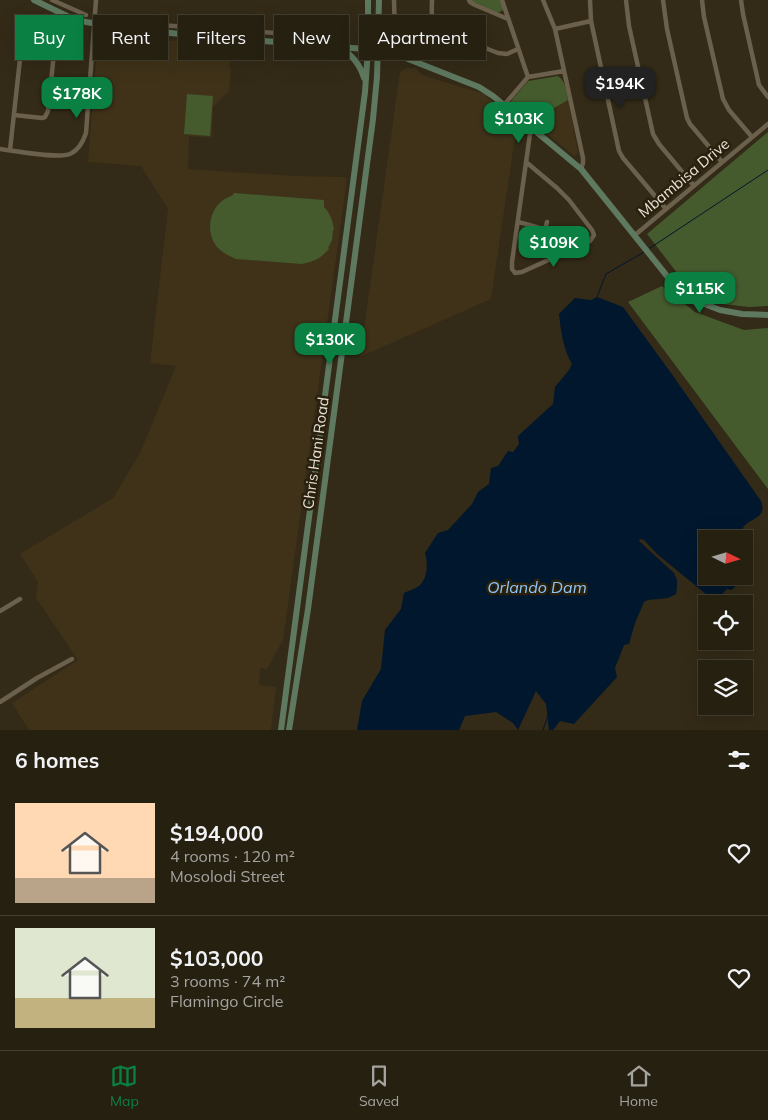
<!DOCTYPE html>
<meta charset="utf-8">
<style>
:root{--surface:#262011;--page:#322d1f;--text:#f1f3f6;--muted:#a4a39f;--line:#423e31;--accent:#0b8043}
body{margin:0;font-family:Mulish,sans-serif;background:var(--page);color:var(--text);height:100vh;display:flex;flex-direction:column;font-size:19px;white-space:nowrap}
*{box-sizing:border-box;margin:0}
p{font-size:16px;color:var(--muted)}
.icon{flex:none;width:28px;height:28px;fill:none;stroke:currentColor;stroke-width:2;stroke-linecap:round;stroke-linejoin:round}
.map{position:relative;height:730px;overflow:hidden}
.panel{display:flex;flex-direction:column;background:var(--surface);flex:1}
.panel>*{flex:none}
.top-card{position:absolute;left:15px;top:15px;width:500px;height:45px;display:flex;gap:10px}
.needle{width:32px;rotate:95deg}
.controls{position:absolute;left:698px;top:530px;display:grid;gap:10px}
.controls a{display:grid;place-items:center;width:55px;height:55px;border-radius:0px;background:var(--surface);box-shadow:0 5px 20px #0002,0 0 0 1px var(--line);font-size:25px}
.price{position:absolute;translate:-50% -42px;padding:0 11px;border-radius:10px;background:var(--accent);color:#fff;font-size:16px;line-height:32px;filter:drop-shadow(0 1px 2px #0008)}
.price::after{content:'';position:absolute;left:50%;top:30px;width:15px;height:11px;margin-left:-8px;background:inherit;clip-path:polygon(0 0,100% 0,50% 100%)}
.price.active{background:#222;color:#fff}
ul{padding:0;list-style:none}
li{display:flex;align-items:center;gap:15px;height:125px;padding:0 15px}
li+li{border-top:1px solid var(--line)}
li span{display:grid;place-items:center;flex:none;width:140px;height:100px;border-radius:0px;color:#555}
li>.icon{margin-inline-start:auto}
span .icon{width:60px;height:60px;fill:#fffc;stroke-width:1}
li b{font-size:21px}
h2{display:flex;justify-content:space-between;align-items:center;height:60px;padding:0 15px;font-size:21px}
.chip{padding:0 18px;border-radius:0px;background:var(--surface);box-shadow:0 5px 20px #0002,0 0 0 1px var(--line);font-size:18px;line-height:45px}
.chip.active{background:var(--accent);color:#fff}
.menu{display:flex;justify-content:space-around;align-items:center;height:70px;border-top:1px solid var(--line);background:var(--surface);font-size:14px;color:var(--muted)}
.menu a{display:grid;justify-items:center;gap:2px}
.menu .active{color:var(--accent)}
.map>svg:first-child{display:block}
</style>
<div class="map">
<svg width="768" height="730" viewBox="0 0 768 730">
<rect width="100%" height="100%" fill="#332a17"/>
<path fill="#3f3219" d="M 118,37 L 235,45 L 229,66 L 231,69 L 229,91 L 213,107 L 212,138 L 189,136 L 188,169 L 295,176 L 343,177 L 347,179 L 283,640 L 267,669 L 260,668 L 259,685 L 276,687 L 271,730 L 29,730 L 12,703 L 78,660 L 36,598 L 38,582 L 20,554 L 113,498 L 140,453 L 176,366 L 150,363 L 168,209 L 141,166 L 88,162 L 97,48 L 103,43 L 112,44 L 113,40 Z
M 406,68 L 416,68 L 422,75 L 484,94 L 517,124 L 491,299 L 360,357 L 400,72 Z
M 568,100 L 578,153 L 574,156 L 532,121 Z"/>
<path fill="#455b2e" d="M 471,0 L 500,0 L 503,7 L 503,10 L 500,12 L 496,12 L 473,2 Z
M 558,76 C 566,81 566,92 568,100 L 532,121 L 512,106 L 511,101 L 528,81 Z
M 187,94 L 213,96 L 210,136 L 184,134 Z
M 768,132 L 768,306 L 749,307 L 722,304 L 688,287 L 647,234 Z
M 234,193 L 324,200 L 324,207 C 330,213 333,221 334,230 L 333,230 L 332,240 L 328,248 L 329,249 C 321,258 314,262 302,264 L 236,259 C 229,256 223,253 218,248 C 206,235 208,212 222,201 C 225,198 230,197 233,195 Z
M 662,286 L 695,312 L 744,330 L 768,328 L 768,489 L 628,302 Z"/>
<path fill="#00172d" d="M 597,297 L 623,307 L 671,373 L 761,501 C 768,521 748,516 742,530 C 742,531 742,538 742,539 L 706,539 L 706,576 L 740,576 L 740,581 L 732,590 L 727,589 L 717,599 L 712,599 L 657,554 L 644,540 L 640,539 L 639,541 L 674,573 L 677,580 L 677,588 L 676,594 L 668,598 L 648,600 L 644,602 L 635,623 L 629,644 L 624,645 L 615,668 L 617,677 L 574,724 L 560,721 L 553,730 L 549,730 L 546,704 L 536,691 L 518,730 L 513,723 L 496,712 L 465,716 L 459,730 L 357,730 L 362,701 L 381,669 L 385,630 L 401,609 L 404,593 C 408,591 415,589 419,586 C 428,578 428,563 425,553 L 438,533 L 448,530 L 472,504 L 478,492 L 489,484 L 491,468 L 498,466 L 508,451 L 513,452 L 519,444 L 518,436 L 553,404 L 555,387 L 569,370 L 572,364 C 563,349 561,331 559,314 L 575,298 L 591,300 Z"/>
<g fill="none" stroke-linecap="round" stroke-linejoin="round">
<path stroke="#00172d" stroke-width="1" d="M 650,248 L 768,170
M 597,297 L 606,274 L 644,252
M 543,730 L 548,716"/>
<path stroke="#6b604c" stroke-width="4.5" d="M 52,0 L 86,15
M 394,0 L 395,39
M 432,0 C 432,9 430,22 437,29 L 498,53 L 507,54 L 518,49
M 469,0 L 470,2 L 475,5 L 508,19
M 502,0 L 528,77
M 543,0 L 555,29 L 583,158 L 583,163 L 581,169
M 590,0 L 591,21 L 619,151 L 623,158 L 666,209
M 626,0 L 629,26 L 653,134 L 659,144 L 694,186
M 663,0 L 667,29 L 687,118 L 690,124 L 722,162
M 702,0 L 704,17 L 723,99 L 729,110 L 752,137
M 741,0 L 743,14 L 759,85 L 768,97
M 104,17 L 159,25 L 318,36 C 325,36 330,31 336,32 L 335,46
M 555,29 L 591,21
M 504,105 L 528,77 L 564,71
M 0,149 C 16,151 57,159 70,154 C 79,150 83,142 86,133 L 96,0
M 10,150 L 21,50 L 24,45 L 29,44 L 50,46 L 52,47 L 54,53 L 48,111 L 45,117 L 42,118 L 14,115
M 526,162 L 557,188 L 569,200 L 592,230 L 594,235 L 590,241 L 522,272 L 515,273 L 512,269 L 512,262 L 531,127
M 518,222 C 529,225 556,231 564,239 C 566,242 568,247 570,250
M 545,230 L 547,222
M 635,235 L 768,124
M 0,611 L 20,599
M 0,702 L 37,678 L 72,659"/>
<path stroke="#5e7960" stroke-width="6" d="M 34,0 L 67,16 L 86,22 L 109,26 L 188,35 L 378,50 L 403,57 L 479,87 L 493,96 L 581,169 L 667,276 L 684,292 L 697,301 L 720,310 L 742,314 L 768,315
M 341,47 C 352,56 360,64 364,78
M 281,730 L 365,92 L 368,49 L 368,0
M 289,730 L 308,609 L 373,119 L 377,77 L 379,0"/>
</g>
<g text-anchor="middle" stroke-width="5" stroke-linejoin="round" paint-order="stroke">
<g font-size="15" fill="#e7e1d6" stroke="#29200d">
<text transform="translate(684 178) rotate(-40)" y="5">Mbambisa Drive</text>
<text transform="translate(316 453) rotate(-82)" y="5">Chris Hani Road</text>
</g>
<g font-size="16" font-style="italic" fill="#8cc7fc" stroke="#29200d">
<text x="537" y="593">Orlando Dam</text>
</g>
</g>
</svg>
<div class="controls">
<a><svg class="needle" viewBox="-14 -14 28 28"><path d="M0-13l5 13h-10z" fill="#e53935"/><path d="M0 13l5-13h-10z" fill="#a4a39f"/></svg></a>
<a><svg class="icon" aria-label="locate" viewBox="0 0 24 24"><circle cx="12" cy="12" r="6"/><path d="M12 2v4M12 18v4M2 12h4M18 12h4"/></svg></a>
<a><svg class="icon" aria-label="layers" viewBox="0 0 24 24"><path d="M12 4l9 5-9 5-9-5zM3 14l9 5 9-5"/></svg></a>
</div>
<b class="price active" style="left:620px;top:109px">$194K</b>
<b class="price" style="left:77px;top:119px">$178K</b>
<b class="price" style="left:519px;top:144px">$103K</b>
<b class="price" style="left:554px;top:268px">$109K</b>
<b class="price" style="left:700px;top:314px">$115K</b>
<b class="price" style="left:330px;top:365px">$130K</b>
<div class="top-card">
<a class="chip active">Buy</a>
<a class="chip">Rent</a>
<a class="chip">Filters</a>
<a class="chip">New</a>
<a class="chip">Apartment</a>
</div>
</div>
<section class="panel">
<h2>6 homes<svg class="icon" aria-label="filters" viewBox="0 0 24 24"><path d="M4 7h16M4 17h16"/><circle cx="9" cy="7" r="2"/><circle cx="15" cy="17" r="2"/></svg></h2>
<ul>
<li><span style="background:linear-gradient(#ffd9b3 75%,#b9a48a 0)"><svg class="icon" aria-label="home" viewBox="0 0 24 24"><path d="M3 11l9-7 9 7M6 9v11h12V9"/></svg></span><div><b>$194,000</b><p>4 rooms · 120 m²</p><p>Mosolodi Street</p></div><svg class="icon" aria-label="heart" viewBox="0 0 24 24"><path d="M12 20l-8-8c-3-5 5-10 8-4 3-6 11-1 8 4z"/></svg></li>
<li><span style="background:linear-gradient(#dfe7d0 70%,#c2b280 0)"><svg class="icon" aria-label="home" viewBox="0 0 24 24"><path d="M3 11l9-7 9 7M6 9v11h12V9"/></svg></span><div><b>$103,000</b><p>3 rooms · 74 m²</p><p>Flamingo Circle</p></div><svg class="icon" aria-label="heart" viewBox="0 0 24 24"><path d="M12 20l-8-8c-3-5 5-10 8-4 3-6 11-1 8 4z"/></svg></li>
</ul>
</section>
<nav class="menu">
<a class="active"><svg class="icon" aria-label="map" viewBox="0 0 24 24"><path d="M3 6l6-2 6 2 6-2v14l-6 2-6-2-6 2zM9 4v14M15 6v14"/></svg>Map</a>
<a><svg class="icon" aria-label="saved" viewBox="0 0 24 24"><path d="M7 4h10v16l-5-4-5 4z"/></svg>Saved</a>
<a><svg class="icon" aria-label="home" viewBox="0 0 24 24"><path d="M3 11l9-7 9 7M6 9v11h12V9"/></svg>Home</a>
</nav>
